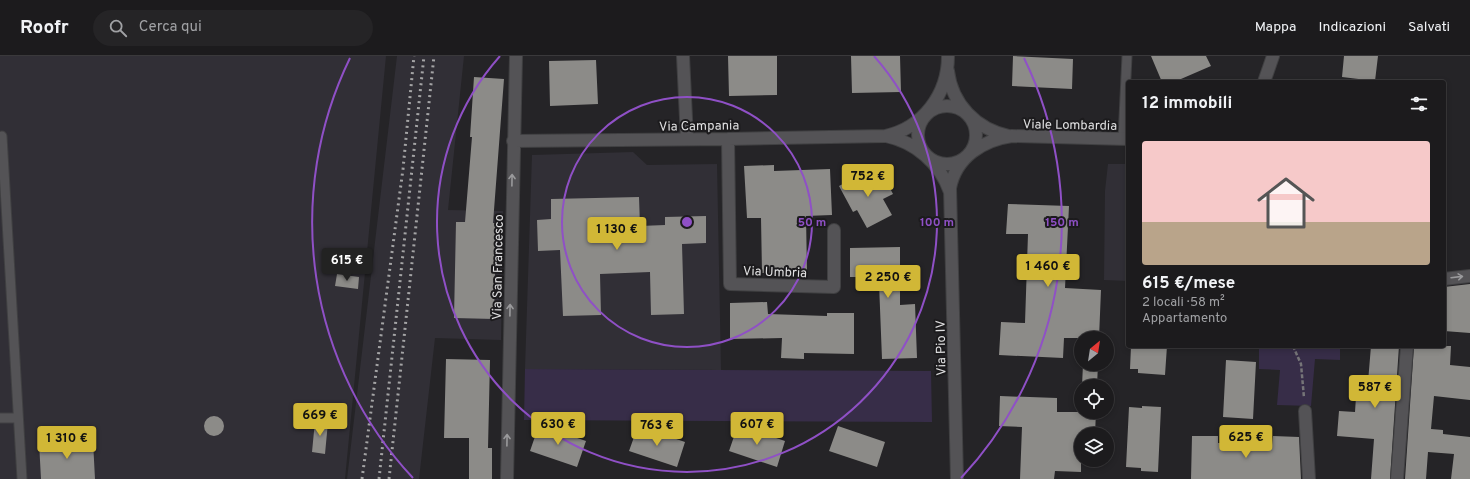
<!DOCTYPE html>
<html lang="it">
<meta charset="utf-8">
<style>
:root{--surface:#1c1b1d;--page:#252426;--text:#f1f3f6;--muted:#a0a1a4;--line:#3a393b;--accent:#d1b736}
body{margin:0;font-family:Overpass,sans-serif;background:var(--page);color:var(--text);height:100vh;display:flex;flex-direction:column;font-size:15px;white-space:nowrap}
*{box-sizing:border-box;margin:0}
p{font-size:13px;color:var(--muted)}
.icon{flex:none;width:22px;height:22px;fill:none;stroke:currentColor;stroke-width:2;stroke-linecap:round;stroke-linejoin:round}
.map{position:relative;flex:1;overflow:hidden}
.drawer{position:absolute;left:1126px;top:24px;width:320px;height:268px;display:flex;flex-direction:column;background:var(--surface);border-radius:4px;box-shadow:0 2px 6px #0003,0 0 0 1px var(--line)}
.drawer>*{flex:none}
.needle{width:26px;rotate:30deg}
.tools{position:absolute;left:1074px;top:275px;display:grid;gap:8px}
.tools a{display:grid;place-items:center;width:40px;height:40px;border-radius:50%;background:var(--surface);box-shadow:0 2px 6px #0003,0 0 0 1px var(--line);font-size:20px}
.price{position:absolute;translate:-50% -34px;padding:0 9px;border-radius:4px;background:var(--accent);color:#111;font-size:13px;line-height:26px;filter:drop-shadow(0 1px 2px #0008)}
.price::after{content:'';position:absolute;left:50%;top:24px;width:12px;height:9px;margin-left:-6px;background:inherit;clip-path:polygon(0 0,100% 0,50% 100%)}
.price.current{background:#222;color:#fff}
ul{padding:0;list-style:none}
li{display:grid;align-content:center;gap:8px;height:212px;padding:0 16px}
li span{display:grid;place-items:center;height:124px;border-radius:4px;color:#555}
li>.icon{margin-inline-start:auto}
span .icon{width:72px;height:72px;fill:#fffc;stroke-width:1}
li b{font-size:17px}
h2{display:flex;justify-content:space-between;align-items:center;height:48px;padding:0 16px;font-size:17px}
header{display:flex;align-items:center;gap:24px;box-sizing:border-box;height:56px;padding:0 20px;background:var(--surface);border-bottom:1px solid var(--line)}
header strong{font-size:19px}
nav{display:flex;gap:22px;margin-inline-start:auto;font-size:14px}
.search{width:280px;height:36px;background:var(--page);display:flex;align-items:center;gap:10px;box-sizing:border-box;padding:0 14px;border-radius:22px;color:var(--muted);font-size:15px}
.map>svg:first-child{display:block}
</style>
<header>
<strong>Roofr</strong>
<div class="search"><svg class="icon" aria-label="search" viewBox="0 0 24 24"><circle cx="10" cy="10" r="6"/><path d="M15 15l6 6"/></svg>Cerca qui</div>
<nav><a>Mappa</a><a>Indicazioni</a><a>Salvati</a></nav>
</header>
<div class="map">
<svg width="1470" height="423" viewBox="0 0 1470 423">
<rect width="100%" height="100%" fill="#252427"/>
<path fill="#312f36" d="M 0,0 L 386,0 L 345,423 L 0,423 Z
M 397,0 L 464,0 L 448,154 L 503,155 L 501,284 L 435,282 L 419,423 L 347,423 Z
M 633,96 L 647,109 L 717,108 L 721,314 L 525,313 L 532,99 Z
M 1108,108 L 1128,108 L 1128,225 L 1104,224 L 1105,135 Z"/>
<path fill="#372d48" d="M 1259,290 L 1340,290 L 1340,304 L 1315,303 L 1311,350 L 1277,349 L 1280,314 L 1259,313 Z
M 525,313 L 931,315 L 932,366 L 524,364 Z"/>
<path fill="#8c8b88" d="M 728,0 L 777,0 L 777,39 L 729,40 Z
M 851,0 L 900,0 L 901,36 L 852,37 Z
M 1013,0 L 1073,3 L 1072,33 L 1012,30 Z
M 1151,0 L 1206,0 L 1211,10 L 1174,26 L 1162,26 Z
M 1344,0 L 1378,0 L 1375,25 L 1342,21 Z
M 596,4 L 598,48 L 550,50 L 549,5 Z
M 474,21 L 504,23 L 493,167 L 496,167 L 494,263 L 454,262 L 456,166 L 465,166 L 472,81 L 470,81 Z
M 774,109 L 774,115 L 830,113 L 832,159 L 806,160 L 807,216 L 762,217 L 761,162 L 747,162 L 744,110 Z
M 881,115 L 893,138 L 883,143 L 892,159 L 867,172 L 857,154 L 853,156 L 839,130 L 862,118 L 866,123 Z
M 639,141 L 640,170 L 665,169 L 665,161 L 706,160 L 706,187 L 682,188 L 684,258 L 651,259 L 650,216 L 600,218 L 601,259 L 563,260 L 560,194 L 538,195 L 537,164 L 551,163 L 551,143 Z
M 1008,148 L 1069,150 L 1065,232 L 1101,234 L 1099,282 L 1064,282 L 1063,302 L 999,299 L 1001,266 L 1025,267 L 1028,178 L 1006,178 Z
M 900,191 L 900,249 L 915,248 L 917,302 L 882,303 L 879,227 L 872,227 L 872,221 L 850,221 L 850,192 Z
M 337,218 L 359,221 L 358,233 L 335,230 Z
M 1470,228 L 1470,277 L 1444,275 L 1444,231 Z
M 767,246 L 768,258 L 827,260 L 827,257 L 854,257 L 854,298 L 804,297 L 804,303 L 781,302 L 782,282 L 730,283 L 730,247 Z
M 1131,290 L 1167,290 L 1165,319 L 1138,317 L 1138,313 L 1130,313 Z
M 1371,290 L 1399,290 L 1390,423 L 1371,423 L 1374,383 L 1337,380 L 1339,355 L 1355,356 L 1357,325 L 1368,326 Z
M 1414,290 L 1451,290 L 1450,309 L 1470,311 L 1470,344 L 1434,340 L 1431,373 L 1443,374 L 1443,378 L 1470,381 L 1470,423 L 1451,423 L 1454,398 L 1428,396 L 1426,423 L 1405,423 Z
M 446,303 L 490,304 L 488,392 L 492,392 L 492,423 L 469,423 L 469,382 L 444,382 Z
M 1226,304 L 1256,306 L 1253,363 L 1223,361 Z
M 1083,308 L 1098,308 L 1097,330 L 1082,330 Z
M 1000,340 L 1057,342 L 1057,356 L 1096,356 L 1095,378 L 1081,378 L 1081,416 L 1055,415 L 1054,423 L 1020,423 L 1022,371 L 999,370 Z
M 1142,350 L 1161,351 L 1158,416 L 1141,415 L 1141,412 L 1126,411 L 1129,351 L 1142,352 Z
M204 370a10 10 0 1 1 20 0a10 10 0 1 1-20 0Z
M 315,365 L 328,366 L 325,398 L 312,396 Z
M 539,369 L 586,385 L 577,411 L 530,395 Z
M 738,369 L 785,385 L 777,411 L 729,395 Z
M 638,370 L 685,386 L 677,411 L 629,395 Z
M 838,370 L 885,386 L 877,411 L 829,395 Z
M 1192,380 L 1218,380 L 1218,387 L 1272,389 L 1273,380 L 1299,381 L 1301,423 L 1191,423 Z
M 93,385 L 95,423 L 41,423 L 39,386 Z"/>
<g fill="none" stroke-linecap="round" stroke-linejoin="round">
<defs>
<path id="lane" d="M 2,80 L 22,423
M 1123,83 L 1127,0
M 0,362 L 18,362"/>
<path id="street" d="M 683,0 L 687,83
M 948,15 C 952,48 976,73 1009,80
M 1264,26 L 1273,0
M918 79a29 29 0 1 1 58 0a29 29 0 1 1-58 0Z
M 886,80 C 915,86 940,107 950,136
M 728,83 L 730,228 L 834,231 L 834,174
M 513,85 L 728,83 L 885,80 C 923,72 948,38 948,0
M 1444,223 L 1470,220
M 1305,355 L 1309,423
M 507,423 L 516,0
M 957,423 L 950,132 C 956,101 983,84 1012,80 L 1128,83
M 1397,423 L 1407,290"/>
</defs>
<use href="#lane" stroke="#404042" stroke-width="11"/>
<use href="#street" stroke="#404042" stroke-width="14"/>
<path stroke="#767578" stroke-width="2.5" stroke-dasharray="4 2" stroke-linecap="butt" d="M 1293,290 L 1301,308 L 1304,342"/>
<use href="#lane" stroke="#545356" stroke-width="9"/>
<use href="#street" stroke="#545356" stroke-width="12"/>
<path stroke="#a4a4a5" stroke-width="3" stroke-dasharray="2 4" stroke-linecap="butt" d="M 362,423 L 403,113 L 414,0
M 379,423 L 424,0
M 389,423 L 434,0"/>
</g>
<defs><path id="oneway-shaft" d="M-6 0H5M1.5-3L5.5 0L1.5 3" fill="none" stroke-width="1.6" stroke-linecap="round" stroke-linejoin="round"/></defs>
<g stroke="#9a9a9c">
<use href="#oneway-shaft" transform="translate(512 124) rotate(-89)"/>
<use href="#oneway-shaft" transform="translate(1457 221) rotate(-7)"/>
<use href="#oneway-shaft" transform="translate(510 254) rotate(-89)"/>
<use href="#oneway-shaft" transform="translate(507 384) rotate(-89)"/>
</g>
<g fill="none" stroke="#8f50c6" stroke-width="2">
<circle cx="687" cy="166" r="125"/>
<path d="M874 0A250 250 0 1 1 500 0"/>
<path d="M413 422A375 375 0 0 1 350 2M1024 2A375 375 0 0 1 961 422"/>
</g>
<g text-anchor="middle" stroke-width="4" stroke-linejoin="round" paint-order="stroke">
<g font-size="13" fill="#e0e0e1" stroke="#1c1b1d">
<text transform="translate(1070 68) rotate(1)" y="5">Viale Lombardia</text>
<text transform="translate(699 69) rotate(-1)" y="5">Via Campania</text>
<text transform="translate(497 211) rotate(-89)" y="5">Via San Francesco</text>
<text transform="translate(775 215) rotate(2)" y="5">Via Umbria</text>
<text transform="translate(940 292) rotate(-91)" y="5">Via Pio IV</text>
</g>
</g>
<circle cx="687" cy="166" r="6" fill="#8f50c6" stroke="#1c1b1d" stroke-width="2"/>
<g font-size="12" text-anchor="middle" font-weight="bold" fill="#8f50c6" stroke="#1c1b1d" stroke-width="4" stroke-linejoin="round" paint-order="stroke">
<text x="812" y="170">50 m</text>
<text x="937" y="170">100 m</text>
<text x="1062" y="170">150 m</text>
</g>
</svg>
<div class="tools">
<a><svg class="needle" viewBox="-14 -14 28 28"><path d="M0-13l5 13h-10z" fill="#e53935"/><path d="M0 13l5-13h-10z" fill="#a0a1a4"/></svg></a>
<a><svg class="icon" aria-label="locate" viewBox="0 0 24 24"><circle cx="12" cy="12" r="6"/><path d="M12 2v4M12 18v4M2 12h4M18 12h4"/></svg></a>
<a><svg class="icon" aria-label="layers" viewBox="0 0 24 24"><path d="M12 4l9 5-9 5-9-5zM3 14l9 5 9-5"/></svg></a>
</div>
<b class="price" style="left:868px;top:142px">752 €</b>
<b class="price" style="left:617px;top:195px">1 130 €</b>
<b class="price current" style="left:347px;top:226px">615 €</b>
<b class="price" style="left:1048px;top:232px">1 460 €</b>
<b class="price" style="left:888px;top:243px">2 250 €</b>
<b class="price" style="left:1375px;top:353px">587 €</b>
<b class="price" style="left:320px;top:381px">669 €</b>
<b class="price" style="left:558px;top:390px">630 €</b>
<b class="price" style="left:757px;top:390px">607 €</b>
<b class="price" style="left:657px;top:391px">763 €</b>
<b class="price" style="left:1246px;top:403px">625 €</b>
<b class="price" style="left:67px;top:404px">1 310 €</b>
<section class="drawer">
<h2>12 immobili<svg class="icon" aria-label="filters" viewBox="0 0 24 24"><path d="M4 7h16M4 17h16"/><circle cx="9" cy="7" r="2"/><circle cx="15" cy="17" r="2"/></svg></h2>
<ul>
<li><span style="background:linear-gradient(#f6c9c9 65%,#b9a48a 0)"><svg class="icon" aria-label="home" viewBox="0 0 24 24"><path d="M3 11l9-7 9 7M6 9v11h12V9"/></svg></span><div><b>615 €/mese</b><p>2 locali · 58 m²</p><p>Appartamento</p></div></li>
</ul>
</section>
</div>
